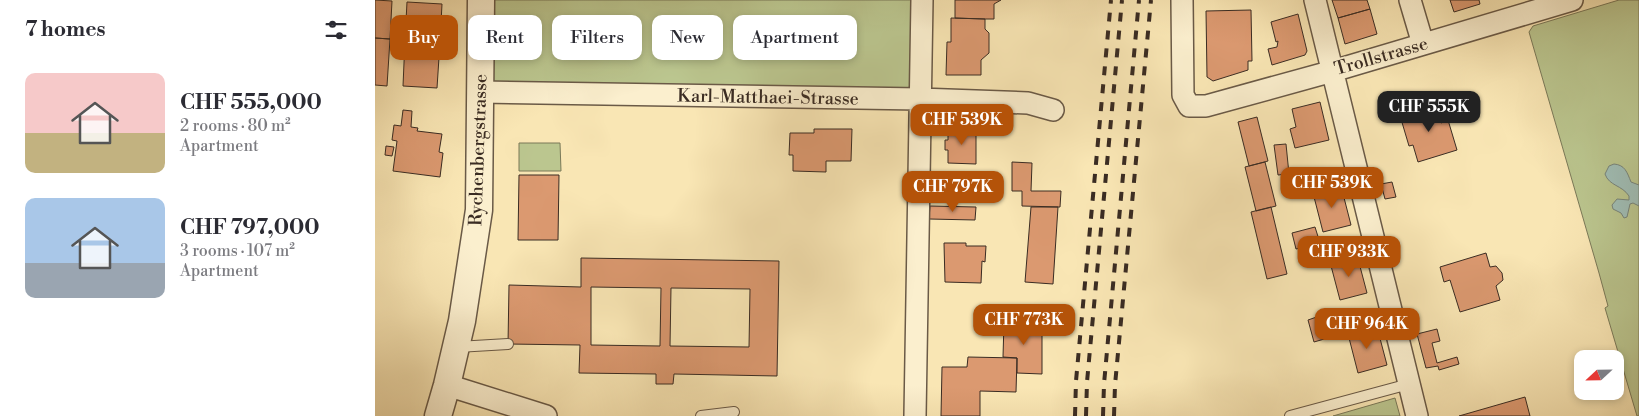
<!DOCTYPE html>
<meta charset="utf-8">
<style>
:root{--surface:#fff;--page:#f2f2f3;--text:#2b2b33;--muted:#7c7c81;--accent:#b45309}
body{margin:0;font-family:"Libre Bodoni",serif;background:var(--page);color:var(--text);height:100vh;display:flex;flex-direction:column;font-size:19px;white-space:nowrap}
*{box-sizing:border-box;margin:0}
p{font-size:16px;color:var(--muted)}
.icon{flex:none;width:28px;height:28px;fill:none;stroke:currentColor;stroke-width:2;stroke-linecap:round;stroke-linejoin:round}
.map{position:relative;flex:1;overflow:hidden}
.sheet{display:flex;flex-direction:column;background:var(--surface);width:375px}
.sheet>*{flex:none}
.top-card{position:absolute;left:15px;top:15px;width:475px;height:45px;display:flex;gap:10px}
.needle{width:32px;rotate:248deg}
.buttons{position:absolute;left:1199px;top:350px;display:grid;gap:10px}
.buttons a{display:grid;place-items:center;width:50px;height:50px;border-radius:10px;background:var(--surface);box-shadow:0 2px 8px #0003;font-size:25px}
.price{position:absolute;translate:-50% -42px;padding:0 11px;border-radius:10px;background:var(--accent);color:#fff;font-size:16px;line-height:32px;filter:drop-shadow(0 1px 2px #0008)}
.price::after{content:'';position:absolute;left:50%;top:30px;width:15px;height:11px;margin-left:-8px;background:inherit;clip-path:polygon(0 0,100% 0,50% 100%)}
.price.on{background:#222;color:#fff}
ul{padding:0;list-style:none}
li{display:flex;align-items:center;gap:15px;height:125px;padding:0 25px}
li span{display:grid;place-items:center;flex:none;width:140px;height:100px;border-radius:10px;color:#555}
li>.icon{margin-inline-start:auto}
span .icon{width:60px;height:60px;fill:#fffc;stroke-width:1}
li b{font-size:21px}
h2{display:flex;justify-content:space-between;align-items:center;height:60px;padding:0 25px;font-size:21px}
.pill{padding:0 18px;border-radius:10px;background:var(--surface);box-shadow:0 2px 8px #0003;font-size:18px;line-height:45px}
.pill.on{background:var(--accent);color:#fff}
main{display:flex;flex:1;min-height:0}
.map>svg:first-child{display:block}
</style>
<main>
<section class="sheet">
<h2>7 homes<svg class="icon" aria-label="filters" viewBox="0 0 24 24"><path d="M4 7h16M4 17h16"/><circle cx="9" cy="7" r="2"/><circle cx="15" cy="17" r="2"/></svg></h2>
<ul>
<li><span style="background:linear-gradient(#f6c9c9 60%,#c2b280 0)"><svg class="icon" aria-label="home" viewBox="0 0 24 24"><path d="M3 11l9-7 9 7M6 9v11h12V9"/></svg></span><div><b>CHF 555,000</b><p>2 rooms · 80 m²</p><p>Apartment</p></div></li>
<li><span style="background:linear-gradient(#a9c7e8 65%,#9aa5b1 0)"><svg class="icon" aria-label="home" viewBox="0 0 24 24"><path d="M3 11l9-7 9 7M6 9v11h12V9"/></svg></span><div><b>CHF 797,000</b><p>3 rooms · 107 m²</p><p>Apartment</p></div></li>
</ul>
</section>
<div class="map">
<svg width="1264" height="416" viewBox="0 0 1264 416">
<rect width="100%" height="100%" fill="#f9e6b4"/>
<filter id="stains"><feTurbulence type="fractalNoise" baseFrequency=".004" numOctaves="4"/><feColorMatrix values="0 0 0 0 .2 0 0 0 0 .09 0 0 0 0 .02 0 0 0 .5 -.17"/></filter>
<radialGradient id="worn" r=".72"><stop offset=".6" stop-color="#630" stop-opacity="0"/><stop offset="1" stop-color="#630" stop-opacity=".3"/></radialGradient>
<path fill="#bbc68f" stroke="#7a7959" d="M 106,0 L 547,0 L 545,99 L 106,92 Z
M 1244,0 L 1264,0 L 1264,416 L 1262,416 L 1230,308 L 1233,306 L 1224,273 L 1154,32 L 1158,26 Z
M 144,143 L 185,143 L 186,171 L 144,171 Z
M 1020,398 L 1025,416 L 958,416 Z"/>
<path fill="#a0beb6" stroke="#77847b" d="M 1239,164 C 1250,165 1252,172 1256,182 L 1264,185 L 1264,206 L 1258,203 L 1255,204 L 1252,217 L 1249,218 L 1246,213 L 1238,209 L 1237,205 L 1242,199 L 1254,200 L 1254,196 C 1247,185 1234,186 1230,174 L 1234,166 Z"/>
<path fill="#db9970" stroke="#3a2c23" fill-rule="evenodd" d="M 0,0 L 17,1 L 15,39 L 0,38 Z
M 580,0 L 626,0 L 619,4 L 619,19 L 610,19 L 580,18 Z
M 957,0 L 992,0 L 995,9 L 963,18 Z
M 1075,0 L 1104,0 L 1105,4 L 1079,12 Z
M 32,2 L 67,4 L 65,42 L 30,40 Z
M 995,9 L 1002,34 L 970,44 L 963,18 Z
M 876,10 L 877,61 L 873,61 L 873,70 L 838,81 L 832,77 L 831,11 Z
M 923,14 L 932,51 L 930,55 L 897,65 L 893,49 L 902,47 L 903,41 L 901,42 L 896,22 Z
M 576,18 L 610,19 L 610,29 L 614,33 L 614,53 L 606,60 L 606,75 L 571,75 L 572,42 L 576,42 Z
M 0,38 L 15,39 L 12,86 L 0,85 Z
M 30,40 L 65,42 L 62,88 L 28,86 Z
M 1054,100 L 1060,104 L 1066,123 L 1073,120 L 1082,150 L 1043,162 L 1038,145 L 1034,146 L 1026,119 L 1047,113 L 1045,108 L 1049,101 Z
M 945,102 L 954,140 L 920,148 L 915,129 L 921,127 L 917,109 Z
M 28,110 L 37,111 L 36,127 L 43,128 L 42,131 L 67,134 L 64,152 L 68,153 L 65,177 L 18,171 L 22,141 L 17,140 L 19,125 L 26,126 Z
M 882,117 L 893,161 L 874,166 L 863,122 Z
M 573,128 L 601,128 L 601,164 L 573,163 L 573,150 L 570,150 L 570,140 L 573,140 Z
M 439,129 L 477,129 L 476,161 L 451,161 L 451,172 L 418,171 L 418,155 L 414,155 L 415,133 L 439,133 Z
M 911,144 L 914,174 L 903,175 L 899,145 Z
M 11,146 L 19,147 L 17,156 L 10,155 Z
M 637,162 L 657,163 L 656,191 L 686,191 L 685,207 L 647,206 L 647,191 L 637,191 Z
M 890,162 L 901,206 L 881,211 L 870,167 Z
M 144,175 L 184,175 L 183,240 L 143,240 Z
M 1017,182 L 1021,197 L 1010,199 L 1006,184 Z
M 966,186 L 976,225 L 948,232 L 938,193 Z
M 555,206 L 601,207 L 600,220 L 554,219 Z
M 656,207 L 683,207 L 678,284 L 650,282 Z
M 896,207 L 912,274 L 892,279 L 876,212 Z
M 940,227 L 945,243 L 921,249 L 917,233 Z
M 569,243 L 591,243 L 591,246 L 611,246 L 610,262 L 607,261 L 606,283 L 570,282 Z
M 1111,253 L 1115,267 L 1121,266 L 1127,273 L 1128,280 L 1121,286 L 1125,300 L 1085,312 L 1075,280 L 1069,282 L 1065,267 Z
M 982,255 L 992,293 L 965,300 L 955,262 Z
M 206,258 L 404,261 L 402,376 L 299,374 L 298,384 L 281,384 L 281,374 L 204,373 L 205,345 L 133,344 L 134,285 L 206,287 ZM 216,287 L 286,288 L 285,346 L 216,345 ZM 296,288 L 375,289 L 374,347 L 295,346 Z
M 956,312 L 963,335 L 939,342 L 933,320 Z
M 629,322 L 667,323 L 667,374 L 642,373 L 642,358 L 628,357 Z
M 1002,327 L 1012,365 L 983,373 L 973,334 Z
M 1062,329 L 1065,341 L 1057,343 L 1062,363 L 1082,357 L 1084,364 L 1064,370 L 1063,366 L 1051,368 L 1042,334 Z
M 593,357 L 642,358 L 641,392 L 605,391 L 605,416 L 566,416 L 567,367 L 592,367 Z
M 1150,397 L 1155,416 L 1084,416 Z"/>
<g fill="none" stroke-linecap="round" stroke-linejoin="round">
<defs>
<path id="service" d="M 82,347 L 133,344
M 326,416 L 359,412
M 915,416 L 1034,384"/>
<path id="minor" d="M 807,0 L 808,95 L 814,106 L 831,106 L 958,71 L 1197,0
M 940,0 L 1042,416
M 1035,0 L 1048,44
M 106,92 L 545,99 L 653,103 L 678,110
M 72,385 L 171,416
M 540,416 L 547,0"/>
<path id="tertiary" d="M 63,416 L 72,385 L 87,321 L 104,210 L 106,0"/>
</defs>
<use href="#service" stroke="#6a5a47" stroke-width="12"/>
<use href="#minor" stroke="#6a5a47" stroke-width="24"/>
<use href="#tertiary" stroke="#6a5a47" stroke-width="29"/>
<use href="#service" stroke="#fbefce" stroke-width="10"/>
<use href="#minor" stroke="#fbefce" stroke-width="21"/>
<use href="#tertiary" stroke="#fbefce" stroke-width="26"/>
<path stroke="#3a2c23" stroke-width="4" stroke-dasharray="9 9" stroke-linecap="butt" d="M 700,416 L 701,381 L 736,0
M 711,416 L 712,382 L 747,0
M 728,416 L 729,384 L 764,0
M 739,416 L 740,385 L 776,0"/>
</g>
<g text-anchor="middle" stroke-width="4" stroke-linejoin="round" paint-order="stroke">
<g font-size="18" fill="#3a2c23" stroke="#fbefce">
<text transform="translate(1006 56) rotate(-16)" y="6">Trollstrasse</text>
<text transform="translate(393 97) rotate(1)" y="6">Karl-Matthaei-Strasse</text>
<text transform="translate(103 150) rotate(-88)" y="6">Rychenbergstrasse</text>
</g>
</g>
<rect width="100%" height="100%" filter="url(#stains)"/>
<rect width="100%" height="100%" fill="url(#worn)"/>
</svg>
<div class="buttons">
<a><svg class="needle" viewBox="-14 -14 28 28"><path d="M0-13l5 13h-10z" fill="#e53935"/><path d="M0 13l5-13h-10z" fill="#7c7c81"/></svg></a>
</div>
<b class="price on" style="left:1054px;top:133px">CHF 555K</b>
<b class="price" style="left:587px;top:146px">CHF 539K</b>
<b class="price" style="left:957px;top:209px">CHF 539K</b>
<b class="price" style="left:578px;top:213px">CHF 797K</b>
<b class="price" style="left:974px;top:278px">CHF 933K</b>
<b class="price" style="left:649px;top:346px">CHF 773K</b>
<b class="price" style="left:992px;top:350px">CHF 964K</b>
<div class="top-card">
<a class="pill on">Buy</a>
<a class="pill">Rent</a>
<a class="pill">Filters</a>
<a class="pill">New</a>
<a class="pill">Apartment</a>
</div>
</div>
</main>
